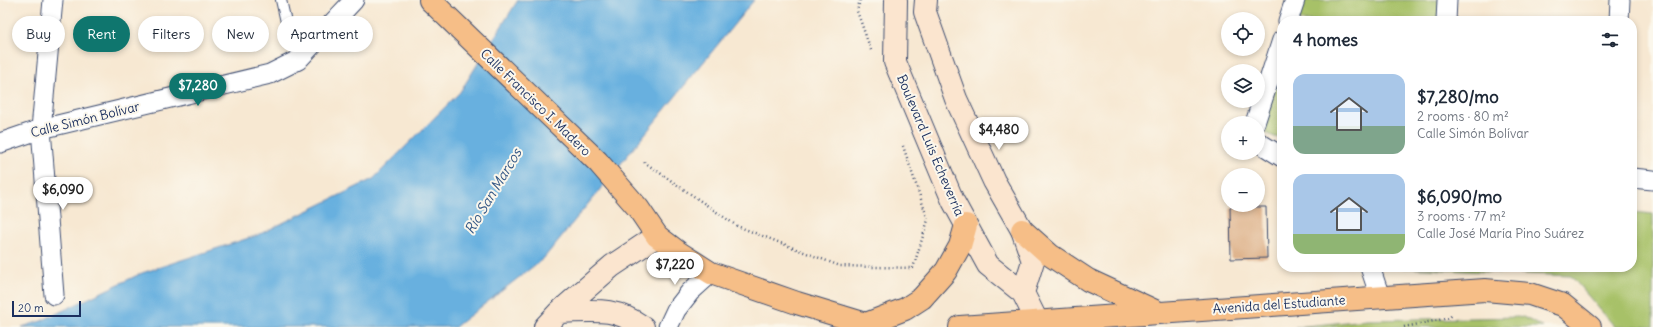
<!DOCTYPE html>
<meta charset="utf-8">
<style>
:root{--surface:#fff;--page:#f2f2f3;--text:#1f2937;--muted:#747a83;--accent:#0f766e}
body{margin:0;font-family:Delius,sans-serif;background:var(--page);color:var(--text);height:100vh;display:flex;flex-direction:column;font-size:15px;white-space:nowrap}
*{box-sizing:border-box;margin:0}
p{font-size:13px;color:var(--muted)}
.icon{flex:none;width:22px;height:22px;fill:none;stroke:currentColor;stroke-width:2;stroke-linecap:round;stroke-linejoin:round}
.map{position:relative;flex:1;overflow:hidden}
.sheet{position:absolute;left:1277px;top:16px;width:360px;height:256px;display:flex;flex-direction:column;background:var(--surface);border-radius:16px;box-shadow:0 2px 6px #0003}
.sheet>*{flex:none}
.top-card{position:absolute;left:12px;top:16px;width:380px;height:36px;display:flex;gap:8px}
.fabs{position:absolute;left:1221px;top:12px;display:grid;gap:8px}
.fabs a{display:grid;place-items:center;width:44px;height:44px;border-radius:50%;background:var(--surface);box-shadow:0 2px 6px #0003;font-size:20px}
.scale{position:absolute;left:12px;bottom:10px;width:69px;box-sizing:border-box;padding-left:4px;border:2px solid #1b2f5e;border-top:0;font-size:11px;line-height:14px;white-space:nowrap;color:#1b2f5e;-webkit-text-stroke:3px #fbf7ec;paint-order:stroke}
.price{position:absolute;translate:-50% -34px;padding:0 9px;border-radius:14px;background:#fff;color:#222;font-size:13px;line-height:26px;filter:drop-shadow(0 1px 2px #0008)}
.price::after{content:'';position:absolute;left:50%;top:24px;width:12px;height:9px;margin-left:-6px;background:inherit;clip-path:polygon(0 0,100% 0,50% 100%)}
.price.selected{background:var(--accent);color:#fff}
ul{padding:0;list-style:none}
li{display:flex;align-items:center;gap:12px;height:100px;padding:0 16px}
li span{display:grid;place-items:center;flex:none;width:112px;height:80px;border-radius:12px;color:#555}
li>.icon{margin-inline-start:auto}
span .icon{width:48px;height:48px;fill:#fffc;stroke-width:1}
li b{font-size:17px}
h2{display:flex;justify-content:space-between;align-items:center;height:48px;padding:0 16px;font-size:17px}
.tag{padding:0 14px;border-radius:18px;background:var(--surface);box-shadow:0 2px 6px #0003;font-size:14px;line-height:36px}
.tag.selected{background:var(--accent);color:#fff}
.map>svg:first-child{display:block}
</style>
<div class="map">
<svg width="1653" height="327" viewBox="0 0 1653 327">
<rect width="100%" height="100%" fill="#fbf7ec"/>
<filter id="ink" filterUnits="userSpaceOnUse"><feTurbulence type="fractalNoise" baseFrequency=".025" numOctaves="2"/><feDisplacementMap in="SourceGraphic" scale="8" xChannelSelector="R" yChannelSelector="G"/><feConvolveMatrix kernelMatrix="1 2 1 2 8 2 1 2 1" color-interpolation-filters="sRGB"/></filter>
<filter id="wash" filterUnits="userSpaceOnUse"><feTurbulence type="fractalNoise" baseFrequency=".012" numOctaves="4" result="noise"/><feDisplacementMap in="SourceGraphic" scale="16" xChannelSelector="R" yChannelSelector="G"/><feGaussianBlur stdDeviation="0.9" result="paint"/><feColorMatrix in="noise" values="0 0 0 0 0 0 0 0 0 0 0 0 0 0 0 0 0 1.4 0 .05"/><feComposite in="paint" operator="in"/></filter>
<g filter="url(#wash)">
<rect width="100%" height="100%" fill="#f7e8d2"/>
<path fill="#a7c168" stroke="#617863" d="M 1296,0 L 1439,0 L 1438,21 L 1288,21 Z
M 1282,42 L 1282,138 L 1275,137 L 1258,130 Z
M 1632,212 L 1653,214 L 1653,327 L 1615,327 L 1571,276 L 1404,268 L 1632,267 Z
M 1523,317 L 1543,327 L 1295,327 L 1367,320 Z"/>
<path fill="#67b0df" stroke="#41709e" d="M 518,0 L 754,0 L 544,258 L 455,327 L 22,327 L 41,321 L 142,273 L 258,235 L 373,179 L 460,92 Z"/>
<g id="blocks">
<path fill="#ddaf86" d="M 1230,207 L 1266,207 L 1267,258 L 1231,259 Z"/>
</g>
</g>
<g filter="url(#ink)">
<use href="#blocks" fill-opacity="0" stroke="#3c4b6f" stroke-width="1"/>
<g fill="none" stroke-linecap="round" stroke-linejoin="round">
<defs>
<path id="service" d="M 281,0 L 286,22"/>
<path id="minor" d="M 53,0 L 41,129 L 54,295
M 1288,21 L 1295,0
M 1446,21 L 1447,0
M 1619,21 L 1620,0
M 1255,123 L 1282,40
M 1258,142 L 1282,157
M 0,143 L 41,129 L 270,74 L 298,60 L 354,0
M 1632,178 L 1653,180
M 1370,267 L 1380,297
M 668,327 L 676,310 L 690,292 L 711,273"/>
<path id="secondary" d="M 896,0 L 895,62 L 953,201 L 988,265 L 1023,293 L 1037,321
M 926,0 L 925,12 L 956,99 L 994,181 L 1022,230 L 1033,261 L 1023,293
M 559,312 C 594,311 613,306 643,327
M 545,327 L 559,312 L 612,266 L 657,236"/>
<path id="primary" d="M 430,0 L 598,162 L 638,208 L 657,236 L 678,252 L 711,273 L 797,303 L 866,324 L 882,327
M 1022,230 L 1050,255 L 1088,280 L 1157,312
M 866,324 L 905,309 L 922,298 L 946,271 L 960,246 L 966,225
M 960,327 L 1485,290 L 1530,294 L 1563,305 L 1590,327"/>
</defs>
<use href="#service" stroke="#3c4b6f" stroke-width="12"/>
<use href="#minor" stroke="#3c4b6f" stroke-width="21"/>
<use href="#secondary" stroke="#3c4b6f" stroke-width="24"/>
<use href="#primary" stroke="#3c4b6f" stroke-width="24"/>
<path stroke="#3c4b6f" stroke-width="2.5" stroke-dasharray="1 3" stroke-linecap="butt" d="M 860,0 L 857,11 L 872,53
M 644,162 L 737,226 L 840,266 L 913,268 L 928,220 L 902,143
M 1404,327 L 1449,318 L 1452,315"/>
<use href="#service" stroke="#fff" stroke-width="10"/>
<use href="#minor" stroke="#fff" stroke-width="19"/>
<use href="#secondary" stroke="#fbe5cf" stroke-width="22"/>
<use href="#primary" stroke="#f6be87" stroke-width="22"/>
</g>
</g>
<g text-anchor="middle" stroke-width="4" stroke-linejoin="round" paint-order="stroke">
<g font-size="13" fill="#1b2f5e" stroke="#fbf7ec">
<text transform="translate(536 102) rotate(44)" y="5">Calle Francisco I. Madero</text>
<text transform="translate(85 119) rotate(-14)" y="5">Calle Simón Bolívar</text>
<text transform="translate(931 145) rotate(67)" y="5">Boulevard Luis Echeverría</text>
<text transform="translate(1279 304) rotate(-4)" y="5">Avenida del Estudiante</text>
</g>
<g font-size="14" font-style="italic" fill="#325685" stroke="#fbf7ec">
<text transform="translate(493 191) rotate(-59)" y="5">Río San Marcos</text>
</g>
</g>
</svg>
<div class="fabs">
<a><svg class="icon" aria-label="locate" viewBox="0 0 24 24"><circle cx="12" cy="12" r="6"/><path d="M12 2v4M12 18v4M2 12h4M18 12h4"/></svg></a>
<a><svg class="icon" aria-label="layers" viewBox="0 0 24 24"><path d="M12 4l9 5-9 5-9-5zM3 14l9 5 9-5"/></svg></a>
<a>+</a>
<a>−</a>
</div>
<div class="scale">20 m</div>
<b class="price selected" style="left:198px;top:107px">$7,280</b>
<b class="price" style="left:999px;top:151px">$4,480</b>
<b class="price" style="left:63px;top:211px">$6,090</b>
<b class="price" style="left:675px;top:286px">$7,220</b>
<div class="top-card">
<a class="tag">Buy</a>
<a class="tag selected">Rent</a>
<a class="tag">Filters</a>
<a class="tag">New</a>
<a class="tag">Apartment</a>
</div>
<section class="sheet">
<h2>4 homes<svg class="icon" aria-label="filters" viewBox="0 0 24 24"><path d="M4 7h16M4 17h16"/><circle cx="9" cy="7" r="2"/><circle cx="15" cy="17" r="2"/></svg></h2>
<ul>
<li><span style="background:linear-gradient(#a9c7e8 65%,#7fa58c 0)"><svg class="icon" aria-label="home" viewBox="0 0 24 24"><path d="M3 11l9-7 9 7M6 9v11h12V9"/></svg></span><div><b>$7,280/mo</b><p>2 rooms · 80 m²</p><p>Calle Simón Bolívar</p></div></li>
<li><span style="background:linear-gradient(#a9c7e8 75%,#8fb573 0)"><svg class="icon" aria-label="home" viewBox="0 0 24 24"><path d="M3 11l9-7 9 7M6 9v11h12V9"/></svg></span><div><b>$6,090/mo</b><p>3 rooms · 77 m²</p><p>Calle José María Pino Suárez</p></div></li>
</ul>
</section>
</div>
